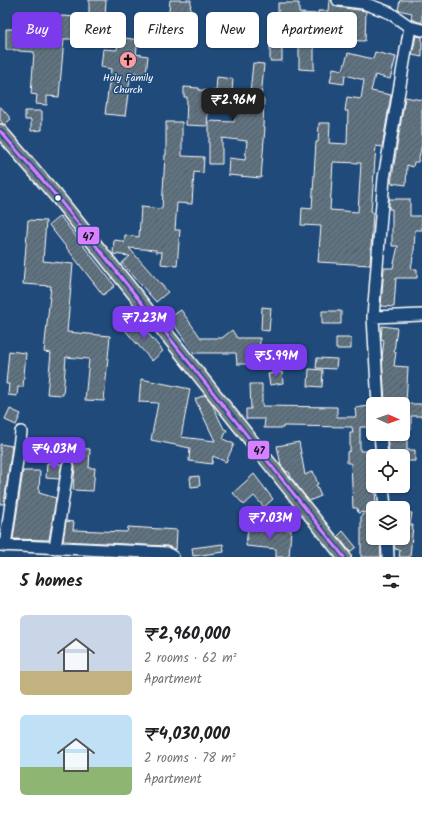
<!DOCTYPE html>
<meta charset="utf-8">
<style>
:root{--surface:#fff;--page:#f6f6f6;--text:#202124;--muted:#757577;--accent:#7c3aed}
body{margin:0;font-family:Kalam,sans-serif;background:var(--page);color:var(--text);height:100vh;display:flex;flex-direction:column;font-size:15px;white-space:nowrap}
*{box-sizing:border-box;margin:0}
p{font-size:13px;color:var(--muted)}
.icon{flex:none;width:22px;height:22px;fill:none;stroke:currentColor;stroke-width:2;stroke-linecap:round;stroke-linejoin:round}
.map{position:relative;height:557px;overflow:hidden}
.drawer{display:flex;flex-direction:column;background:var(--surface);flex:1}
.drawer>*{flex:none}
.banner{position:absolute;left:12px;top:12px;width:398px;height:36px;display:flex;gap:8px}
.needle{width:26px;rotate:92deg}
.fabs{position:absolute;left:366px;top:397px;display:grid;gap:8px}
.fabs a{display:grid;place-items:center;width:44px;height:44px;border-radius:6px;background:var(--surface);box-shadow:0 1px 3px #0004;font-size:20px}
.price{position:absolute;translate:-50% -34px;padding:0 9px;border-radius:8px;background:var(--accent);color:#fff;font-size:13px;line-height:26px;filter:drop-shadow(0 1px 2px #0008)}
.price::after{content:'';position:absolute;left:50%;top:24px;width:12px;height:9px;margin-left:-6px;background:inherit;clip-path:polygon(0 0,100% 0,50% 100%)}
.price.current{background:#222;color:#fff}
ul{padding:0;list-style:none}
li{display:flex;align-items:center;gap:12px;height:100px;padding:0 20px}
li span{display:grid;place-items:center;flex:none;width:112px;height:80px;border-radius:6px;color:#555}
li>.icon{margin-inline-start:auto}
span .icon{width:48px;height:48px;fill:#fffc;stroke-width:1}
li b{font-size:17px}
h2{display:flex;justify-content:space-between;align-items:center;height:48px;padding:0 20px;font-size:17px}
.tag{padding:0 14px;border-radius:6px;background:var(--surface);box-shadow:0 1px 3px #0004;font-size:14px;line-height:36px}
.tag.current{background:var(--accent);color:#fff}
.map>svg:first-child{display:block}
</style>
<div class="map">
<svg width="422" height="557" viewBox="0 0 422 557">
<defs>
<pattern id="building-hatch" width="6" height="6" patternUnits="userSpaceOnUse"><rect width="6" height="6" fill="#607381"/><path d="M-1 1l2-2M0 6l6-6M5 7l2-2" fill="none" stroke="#545c61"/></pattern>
</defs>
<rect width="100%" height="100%" fill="#1f4a7a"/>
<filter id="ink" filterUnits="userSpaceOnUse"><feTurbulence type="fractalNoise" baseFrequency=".025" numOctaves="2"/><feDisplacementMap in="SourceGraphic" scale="8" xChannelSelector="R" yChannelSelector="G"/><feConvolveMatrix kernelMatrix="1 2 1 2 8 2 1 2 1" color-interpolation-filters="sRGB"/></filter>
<g filter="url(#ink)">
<path fill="url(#building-hatch)" stroke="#fff" fill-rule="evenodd" d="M 89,0 L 106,0 L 105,17 L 89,16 Z
M 170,0 L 191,0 L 189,35 L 167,34 Z
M 329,0 L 331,0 L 334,5 L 337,7 L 366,11 L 365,41 L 337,40 L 338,27 L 312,27 L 311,39 L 308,39 L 308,42 L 311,43 L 311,45 L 314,45 L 314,70 L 299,69 L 299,46 L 282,46 L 282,61 L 270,61 L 270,37 L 272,37 L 271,21 L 278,21 L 278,3 L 299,3 L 299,13 L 318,14 L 318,11 L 328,11 Z
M 400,0 L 422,0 L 422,23 L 411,19 L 412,13 L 398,10 Z
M 61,16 L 96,18 L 95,29 L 76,27 L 75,39 L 64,39 L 59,97 L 47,96 L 47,105 L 36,104 L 37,95 L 31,94 L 34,52 L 19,51 L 19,50 L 6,50 L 6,29 L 19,29 L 19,31 L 36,32 L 37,21 L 60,23 Z
M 416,36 L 422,37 L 422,57 L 412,55 Z
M 119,37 L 138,40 L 136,54 L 148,56 L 146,75 L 131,72 L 125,116 L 105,114 L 111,69 L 101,67 L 103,49 L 117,50 Z
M 375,52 L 396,57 L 390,79 L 375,75 L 371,91 L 391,95 L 382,147 L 376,146 L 371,212 L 373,212 L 370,265 L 318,262 L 321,226 L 301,225 L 302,208 L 312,209 L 316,142 L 318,142 L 319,123 L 330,123 L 329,143 L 347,144 L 348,111 L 345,111 L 347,97 L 361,99 L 364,80 L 345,75 L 344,84 L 330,82 L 333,68 L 343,70 L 348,53 L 373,59 ZM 333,162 L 361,163 L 358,212 L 330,210 Z
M 253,63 L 264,64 L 261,99 L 264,99 L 263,127 L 265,127 L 261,178 L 228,175 L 229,158 L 245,160 L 247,141 L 222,138 L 222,164 L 209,164 L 209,121 L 234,122 L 235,102 L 209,101 L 207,126 L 186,125 L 187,97 L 184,97 L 184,87 L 199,88 L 199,90 L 216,91 L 217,77 L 233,79 L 232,92 L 250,93 Z
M 405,97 L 422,100 L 422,144 L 418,162 L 414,162 L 413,167 L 407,165 L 406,185 L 391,183 Z
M 0,106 L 11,119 L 4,125 L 0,120 Z
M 25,111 L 42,111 L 42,130 L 31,131 L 31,120 L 25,120 Z
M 166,122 L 182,122 L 182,156 L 204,157 L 203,173 L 194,172 L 192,204 L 177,203 L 175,230 L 180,230 L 177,266 L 161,264 L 162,252 L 156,252 L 156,250 L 129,248 L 168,292 L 156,302 L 122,263 L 130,256 L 113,254 L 114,240 L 122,241 L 124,243 L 125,235 L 139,237 L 141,207 L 162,209 L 165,155 L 166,155 Z
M 389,199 L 410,199 L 410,216 L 422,216 L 422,230 L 415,230 L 414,251 L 411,269 L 417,269 L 417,278 L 396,278 L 394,307 L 381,306 L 384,268 L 393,268 L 398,246 L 392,246 L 392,209 L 389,209 Z
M 60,216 L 115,286 L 103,295 L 49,225 Z
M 28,220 L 46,221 L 43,261 L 73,264 L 67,332 L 110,336 L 104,401 L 85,400 L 89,359 L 66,357 L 63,395 L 47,394 L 51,353 L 44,352 L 51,286 L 23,284 Z
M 262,307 L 271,308 L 269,331 L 261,330 Z
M 181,310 L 201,338 L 222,338 L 232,330 L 237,338 L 260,338 L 259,364 L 237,364 L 236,353 L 194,353 L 169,318 Z
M 322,311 L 341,311 L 341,324 L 322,324 Z
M 136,319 L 163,351 L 152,361 L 124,329 Z
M 382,326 L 397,328 L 394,352 L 396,352 L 394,366 L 408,367 L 406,403 L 385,402 L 382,357 L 384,340 L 381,339 Z
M 336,338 L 351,338 L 351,349 L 336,349 Z
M 9,351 L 26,353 L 23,387 L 18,387 L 17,396 L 8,395 L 9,384 L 6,384 Z
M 317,358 L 337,359 L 336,369 L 316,368 Z
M 309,369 L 323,370 L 322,387 L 308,386 Z
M 282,372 L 283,383 L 270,385 L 268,374 Z
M 141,379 L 190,389 L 181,437 L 215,441 L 195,399 L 205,395 L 211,402 L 224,429 L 227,430 L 223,439 L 234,444 L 226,462 L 213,456 L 212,464 L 189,461 L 190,448 L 151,440 L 158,403 L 139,402 Z
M 250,384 L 262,384 L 262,406 L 337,407 L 337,417 L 356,417 L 355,408 L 369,406 L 370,417 L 373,417 L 373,427 L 360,427 L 360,451 L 373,451 L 373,486 L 375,486 L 376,508 L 373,508 L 373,538 L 380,538 L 381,557 L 361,557 L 361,516 L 366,512 L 358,513 L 357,508 L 353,508 L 351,463 L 347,463 L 347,452 L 350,451 L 350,433 L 353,433 L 352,427 L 283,426 L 283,428 L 264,428 L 265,419 L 246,419 L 246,409 L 251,409 Z
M 403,404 L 422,404 L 422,416 L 411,416 L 411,430 L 403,430 Z
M 10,409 L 21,414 L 16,425 L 5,420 Z
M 387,436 L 407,437 L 407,450 L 415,450 L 415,461 L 403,461 L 403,456 L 389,456 Z
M 299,442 L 305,475 L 313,471 L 318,484 L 316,485 L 321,496 L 309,501 L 292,479 L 289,472 L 287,472 L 281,465 L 277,446 Z
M 0,444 L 12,446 L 4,504 L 0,504 Z
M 69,448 L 90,449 L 89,468 L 95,468 L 93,491 L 73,490 L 75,467 L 73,461 L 68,459 Z
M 47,463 L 62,464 L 59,479 L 46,478 Z
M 23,471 L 40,471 L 39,493 L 56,498 L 49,540 L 13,539 Z
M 254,474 L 273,499 L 264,507 L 254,496 L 244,505 L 233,493 Z
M 199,476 L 200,486 L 191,487 L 190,477 Z
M 403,512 L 412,513 L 410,525 L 413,525 L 410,557 L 399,557 L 400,550 L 395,549 L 394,538 L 403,538 Z
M 66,521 L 74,522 L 73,530 L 127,532 L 128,527 L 177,530 L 176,550 L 167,546 L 63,541 Z
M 248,527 L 291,530 L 289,557 L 276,557 L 276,549 L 246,546 Z
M 343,531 L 356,547 L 350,552 L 338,536 Z
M 223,544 L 224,552 L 193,556 L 192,548 Z"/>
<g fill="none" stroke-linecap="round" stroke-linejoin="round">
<defs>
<path id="minor" d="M 338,0 L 363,3 L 380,9 L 390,13 L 410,27 L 422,30
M 373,317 L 422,315
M 378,404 L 373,317 L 384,178 L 410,27
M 380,434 L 382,456
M 383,486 L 385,508
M 387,538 L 388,557
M 0,545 L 167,553 L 173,557
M 5,546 L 21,432
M 55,548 L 68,466"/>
<path id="major" d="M 0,131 L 58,198 L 344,557"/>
</defs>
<use href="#minor" stroke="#fff" stroke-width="14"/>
<use href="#major" stroke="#fff" stroke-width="16"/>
<use href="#minor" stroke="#1f4a7a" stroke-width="11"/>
<use href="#major" stroke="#6c7e84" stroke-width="13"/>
<defs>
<path id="bus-1" d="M 0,131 L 58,198 L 344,557"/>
</defs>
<use href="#bus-1" stroke="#1f4a7a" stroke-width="6"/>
<use href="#bus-1" stroke="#d880ff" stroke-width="3"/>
</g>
</g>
<defs>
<symbol id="church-disc" viewBox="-11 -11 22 22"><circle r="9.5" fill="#ff9aa2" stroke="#1f4a7a"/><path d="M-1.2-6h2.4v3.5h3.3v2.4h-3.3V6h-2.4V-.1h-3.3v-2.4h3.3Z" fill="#111"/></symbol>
</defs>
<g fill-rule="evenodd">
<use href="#church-disc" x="118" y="50" width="20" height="20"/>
</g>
<circle fill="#fff" stroke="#1f4a7a" stroke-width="1.5" cx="58" cy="198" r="3.5"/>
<g text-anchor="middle" stroke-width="3" stroke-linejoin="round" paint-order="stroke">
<g font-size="10" fill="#fff" stroke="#1f4a7a">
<text x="128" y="81">Holy Family<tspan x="128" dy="12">Church</tspan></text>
</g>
</g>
<g stroke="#1f4a7a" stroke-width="1.5">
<rect x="77" y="226" width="23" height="19" rx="4" fill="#d880ff"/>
<rect x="247" y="440" width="23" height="20" rx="4" fill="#d880ff"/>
</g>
<g font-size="11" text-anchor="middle" font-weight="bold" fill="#111">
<text x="88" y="240">47</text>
<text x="259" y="454">47</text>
</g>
</svg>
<div class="fabs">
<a><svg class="needle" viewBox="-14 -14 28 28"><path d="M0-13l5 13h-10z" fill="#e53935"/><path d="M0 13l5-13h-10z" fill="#757577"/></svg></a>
<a><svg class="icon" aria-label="locate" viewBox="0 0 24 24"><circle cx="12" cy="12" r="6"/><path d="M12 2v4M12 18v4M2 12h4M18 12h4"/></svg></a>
<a><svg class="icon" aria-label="layers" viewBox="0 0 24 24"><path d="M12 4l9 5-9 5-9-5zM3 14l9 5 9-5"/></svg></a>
</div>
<b class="price current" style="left:233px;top:122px">₹2.96M</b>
<b class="price" style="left:144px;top:340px">₹7.23M</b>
<b class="price" style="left:276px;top:378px">₹5.99M</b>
<b class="price" style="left:54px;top:471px">₹4.03M</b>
<b class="price" style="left:270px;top:540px">₹7.03M</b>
<div class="banner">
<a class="tag current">Buy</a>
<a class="tag">Rent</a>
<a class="tag">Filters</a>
<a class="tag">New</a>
<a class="tag">Apartment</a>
</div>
</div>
<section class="drawer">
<h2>5 homes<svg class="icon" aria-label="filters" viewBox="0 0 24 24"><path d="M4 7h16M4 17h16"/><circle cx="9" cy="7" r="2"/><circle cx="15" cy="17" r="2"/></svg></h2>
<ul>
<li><span style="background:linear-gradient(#c9d6e8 70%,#c2b280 0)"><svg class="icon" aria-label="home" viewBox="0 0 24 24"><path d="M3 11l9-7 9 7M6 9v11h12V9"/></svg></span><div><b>₹2,960,000</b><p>2 rooms · 62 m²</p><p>Apartment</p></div></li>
<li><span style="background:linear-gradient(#bfe0f5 65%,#8fb573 0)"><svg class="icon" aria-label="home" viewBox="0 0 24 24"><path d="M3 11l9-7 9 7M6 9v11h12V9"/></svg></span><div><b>₹4,030,000</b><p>2 rooms · 78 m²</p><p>Apartment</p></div></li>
</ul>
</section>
